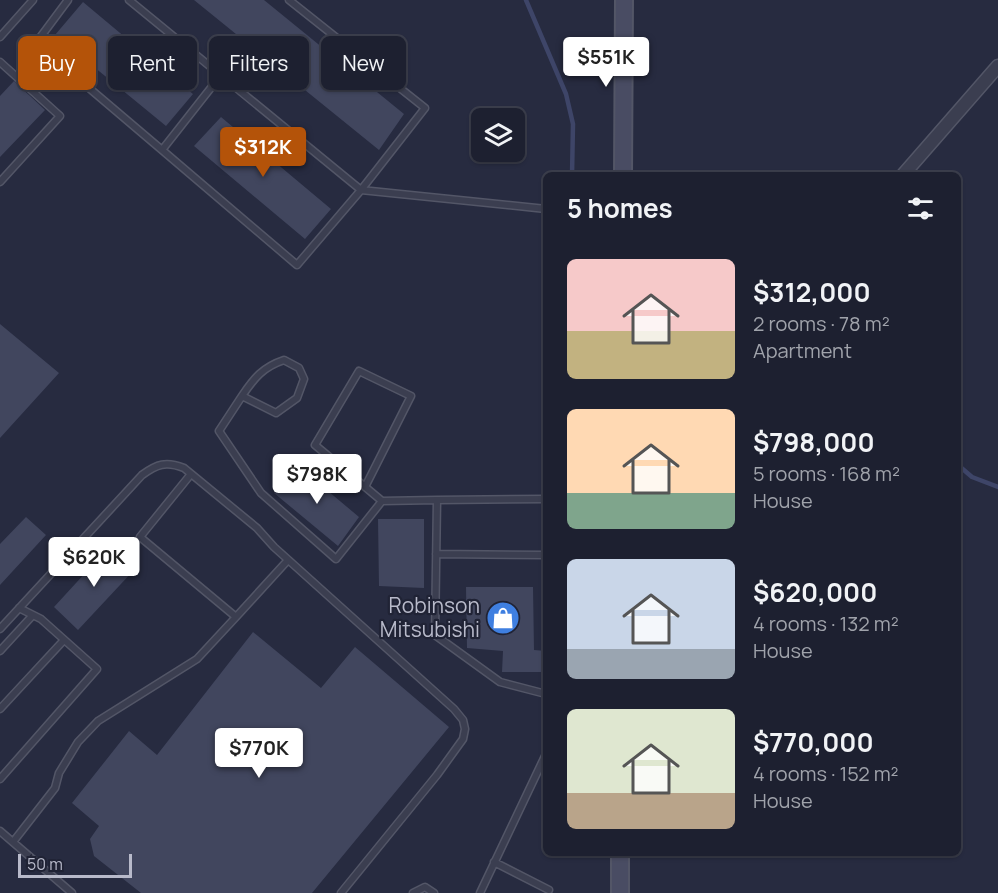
<!DOCTYPE html>
<meta charset="utf-8">
<style>
:root{--surface:#1d2030;--page:#2a2d3c;--text:#f1f3f6;--muted:#a0a3ab;--line:#3b3e4c;--accent:#b45309}
body{margin:0;font-family:Manrope,sans-serif;background:var(--page);color:var(--text);height:100vh;display:flex;flex-direction:column;font-size:22px;white-space:nowrap}
*{box-sizing:border-box;margin:0}
p{font-size:20px;color:var(--muted)}
.icon{flex:none;width:33px;height:33px;fill:none;stroke:currentColor;stroke-width:2;stroke-linecap:round;stroke-linejoin:round}
.map{position:relative;flex:1;overflow:hidden}
.side{position:absolute;left:543px;top:172px;width:418px;height:684px;display:flex;flex-direction:column;background:var(--surface);border-radius:9px;box-shadow:0 2px 4px #0004,0 0 0 2px var(--line)}
.side>*{flex:none}
.hud{position:absolute;left:18px;top:36px;width:435px;height:54px;display:flex;gap:12px}
.controls{position:absolute;left:471px;top:108px;display:grid;gap:12px}
.controls a{display:grid;place-items:center;width:54px;height:54px;border-radius:9px;background:var(--surface);box-shadow:0 2px 4px #0004,0 0 0 2px var(--line);font-size:30px}
.scale{position:absolute;left:18px;bottom:15px;width:114px;box-sizing:border-box;padding-left:6px;border:3px solid #b8baca;border-top:0;font-size:16px;line-height:21px;white-space:nowrap;color:#b8baca;-webkit-text-stroke:4px #202335;paint-order:stroke}
.price{position:absolute;translate:-50% -51px;padding:0 14px;border-radius:6px;background:#fff;color:#222;font-size:20px;line-height:39px;filter:drop-shadow(0 2px 3px #0008)}
.price::after{content:'';position:absolute;left:50%;top:36px;width:18px;height:14px;margin-left:-9px;background:inherit;clip-path:polygon(0 0,100% 0,50% 100%)}
.price.selected{background:var(--accent);color:#fff}
ul{padding:0;list-style:none}
li{display:flex;align-items:center;gap:18px;height:150px;padding:0 24px}
li span{display:grid;place-items:center;flex:none;width:168px;height:120px;border-radius:9px;color:#555}
li>.icon{margin-inline-start:auto}
span .icon{width:72px;height:72px;fill:#fffc;stroke-width:1}
li b{font-size:26px}
h2{display:flex;justify-content:space-between;align-items:center;height:72px;padding:0 24px;font-size:26px}
.pill{padding:0 21px;border-radius:9px;background:var(--surface);box-shadow:0 2px 4px #0004,0 0 0 2px var(--line);font-size:21px;line-height:54px}
.pill.selected{background:var(--accent);color:#fff}
.map>svg:first-child{display:block}
</style>
<div class="map">
<svg width="998" height="893" viewBox="0 0 998 893">
<rect width="100%" height="100%" fill="#272b40"/>
<g fill="none" stroke-linecap="round" stroke-linejoin="round">
<path stroke="#3e4568" stroke-width="4.5" d="M 526,0 L 566,94 L 573,124 L 572,176
M 958,465 L 972,477 L 998,487"/>
</g>
<path fill="#41465e" d="M 194,0 L 264,0 L 404,114 L 379,150 Z
M 83,2 L 193,94 L 166,126 L 55,35 Z
M 14,81 L 45,110 L 0,157 L 0,96 Z
M 221,117 L 331,209 L 305,239 L 194,146 Z
M 0,324 L 59,373 L 0,438 Z
M 297,465 L 359,517 L 338,546 L 274,493 Z
M 26,517 L 46,535 L 0,585 L 0,544 Z
M 378,519 L 424,519 L 424,588 L 379,586 Z
M 109,547 L 134,570 L 78,630 L 54,607 Z
M 466,587 L 533,587 L 534,650 L 546,651 L 546,672 L 502,672 L 503,651 L 467,648 Z
M 253,632 L 321,688 L 355,647 L 449,727 L 312,893 L 141,893 L 94,856 L 90,839 L 99,826 L 72,803 L 129,731 L 157,755 Z"/>
<g fill="none" stroke-linecap="round" stroke-linejoin="round">
<defs>
<path id="service" d="M 68,0 L 36,43 L 162,150 L 221,75
M 129,0 L 361,190 L 297,265 L 162,150
M 289,0 L 425,108 L 361,190 L 546,209
M 0,37 L 33,0
M 0,62 L 60,116 L 0,182
M 242,396 C 254,378 263,367 284,360 L 299,368 L 304,379 L 297,398 L 276,413 L 242,396 L 219,431 L 261,493 L 336,559 L 382,501
M 191,474 L 140,537 L 236,617 L 288,560
M 365,487 L 411,396 L 359,371 L 315,445 L 382,501 L 437,500
M 546,499 L 437,500 L 435,635 L 500,682 L 546,694
M 436,554 L 546,555
M 0,629 L 142,475 C 157,464 166,461 184,468 L 257,528 L 274,547 L 454,709 L 463,720 L 465,729 L 463,739 L 437,775 L 341,893
M 0,651 L 33,615
M 0,709 L 64,640
M 0,779 L 97,669 L 41,619 L 19,608
M 0,831 L 72,893
M 13,842 L 55,788 L 59,773 L 78,742 L 98,721 L 197,659 L 236,617
M 494,862 L 549,890
M 413,893 L 425,887 L 434,893
M 480,893 L 546,754"/>
<path id="minor" d="M 902,176 L 998,66"/>
<path id="secondary" d="M 623,176 L 624,0
M 620,893 L 620,854"/>
</defs>
<use href="#service" stroke="#535667" stroke-width="9"/>
<use href="#minor" stroke="#535667" stroke-width="15"/>
<use href="#secondary" stroke="#535667" stroke-width="20"/>
<use href="#service" stroke="#3b3e50" stroke-width="6"/>
<use href="#minor" stroke="#3b3e50" stroke-width="12"/>
<use href="#secondary" stroke="#494c63" stroke-width="16"/>
</g>
<defs>
<symbol id="shop-disc" viewBox="-11 -11 22 22"><circle r="9.5" fill="#3f7fe0" stroke="#202335"/><path d="M-5-2.5h2.3a2.7 3.5 0 0 1 5.4 0H5L5.5 6h-11ZM-1.5-2.5h3a1.5 2.3 0 0 0-3 0Z" fill="#fff"/></symbol>
</defs>
<g fill-rule="evenodd">
<use href="#shop-disc" x="484" y="599" width="38" height="38"/>
</g>
<g text-anchor="middle" stroke-width="4.5" stroke-linejoin="round" paint-order="stroke">
<g font-size="21" fill="#b8baca" stroke="#202335" text-anchor="end">
<text x="480" y="613">Robinson<tspan x="480" dy="24">Mitsubishi</tspan></text>
</g>
</g>
</svg>
<div class="controls">
<a><svg class="icon" aria-label="layers" viewBox="0 0 24 24"><path d="M12 4l9 5-9 5-9-5zM3 14l9 5 9-5"/></svg></a>
</div>
<div class="scale">50 m</div>
<b class="price" style="left:606px;top:88px">$551K</b>
<b class="price selected" style="left:263px;top:178px">$312K</b>
<b class="price" style="left:317px;top:505px">$798K</b>
<b class="price" style="left:94px;top:588px">$620K</b>
<b class="price" style="left:259px;top:779px">$770K</b>
<div class="hud">
<a class="pill selected">Buy</a>
<a class="pill">Rent</a>
<a class="pill">Filters</a>
<a class="pill">New</a>
</div>
<section class="side">
<h2>5 homes<svg class="icon" aria-label="filters" viewBox="0 0 24 24"><path d="M4 7h16M4 17h16"/><circle cx="9" cy="7" r="2"/><circle cx="15" cy="17" r="2"/></svg></h2>
<ul>
<li><span style="background:linear-gradient(#f6c9c9 60%,#c2b280 0)"><svg class="icon" aria-label="home" viewBox="0 0 24 24"><path d="M3 11l9-7 9 7M6 9v11h12V9"/></svg></span><div><b>$312,000</b><p>2 rooms · 78 m²</p><p>Apartment</p></div></li>
<li><span style="background:linear-gradient(#ffd9b3 70%,#7fa58c 0)"><svg class="icon" aria-label="home" viewBox="0 0 24 24"><path d="M3 11l9-7 9 7M6 9v11h12V9"/></svg></span><div><b>$798,000</b><p>5 rooms · 168 m²</p><p>House</p></div></li>
<li><span style="background:linear-gradient(#c9d6e8 75%,#9aa5b1 0)"><svg class="icon" aria-label="home" viewBox="0 0 24 24"><path d="M3 11l9-7 9 7M6 9v11h12V9"/></svg></span><div><b>$620,000</b><p>4 rooms · 132 m²</p><p>House</p></div></li>
<li><span style="background:linear-gradient(#dfe7d0 70%,#b9a48a 0)"><svg class="icon" aria-label="home" viewBox="0 0 24 24"><path d="M3 11l9-7 9 7M6 9v11h12V9"/></svg></span><div><b>$770,000</b><p>4 rooms · 152 m²</p><p>House</p></div></li>
</ul>
</section>
</div>
